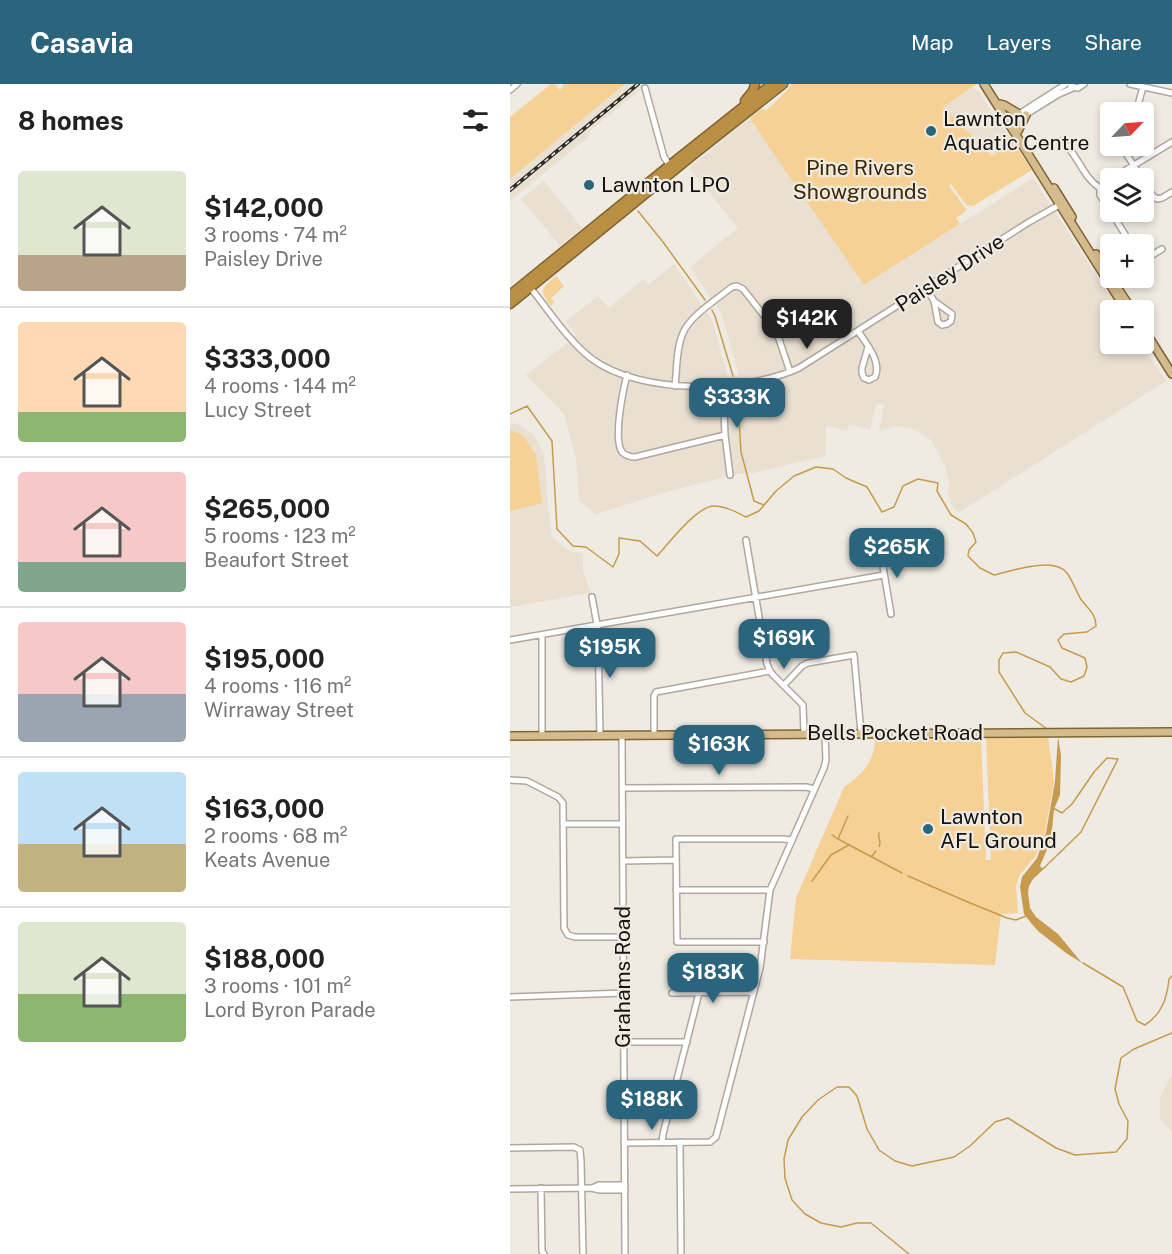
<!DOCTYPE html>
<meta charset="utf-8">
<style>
:root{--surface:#fff;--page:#f6f6f6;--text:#222;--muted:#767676;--line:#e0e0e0;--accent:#2b647d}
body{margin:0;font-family:"Public Sans",sans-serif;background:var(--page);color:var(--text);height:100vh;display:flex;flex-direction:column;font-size:22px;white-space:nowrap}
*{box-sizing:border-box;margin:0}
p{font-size:20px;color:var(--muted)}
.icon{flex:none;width:33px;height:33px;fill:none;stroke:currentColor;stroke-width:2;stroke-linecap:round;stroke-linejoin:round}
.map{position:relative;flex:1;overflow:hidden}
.details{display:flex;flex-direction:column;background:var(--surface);width:510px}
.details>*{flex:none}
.needle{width:39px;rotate:65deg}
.tools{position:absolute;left:590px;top:18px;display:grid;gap:12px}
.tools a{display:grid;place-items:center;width:54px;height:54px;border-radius:6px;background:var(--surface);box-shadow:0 3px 9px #0003;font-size:30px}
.price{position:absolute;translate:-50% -51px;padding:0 14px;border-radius:12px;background:var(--accent);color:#fff;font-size:20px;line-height:39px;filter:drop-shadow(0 2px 3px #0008)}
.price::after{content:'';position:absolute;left:50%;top:36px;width:18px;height:14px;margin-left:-9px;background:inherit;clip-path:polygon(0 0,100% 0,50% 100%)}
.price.active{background:#222;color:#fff}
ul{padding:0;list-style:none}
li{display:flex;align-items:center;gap:18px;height:150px;padding:0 18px}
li+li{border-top:2px solid var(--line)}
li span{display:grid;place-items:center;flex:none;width:168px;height:120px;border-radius:6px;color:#555}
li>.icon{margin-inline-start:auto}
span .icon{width:72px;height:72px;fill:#fffc;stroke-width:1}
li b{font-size:26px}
h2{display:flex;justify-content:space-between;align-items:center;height:72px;padding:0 18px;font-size:26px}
header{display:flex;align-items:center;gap:36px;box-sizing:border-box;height:84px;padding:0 30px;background:var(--accent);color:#fff}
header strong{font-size:28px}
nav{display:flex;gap:33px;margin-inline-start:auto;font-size:21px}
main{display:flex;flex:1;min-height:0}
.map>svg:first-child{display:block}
</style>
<header>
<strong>Casavia</strong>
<nav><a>Map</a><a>Layers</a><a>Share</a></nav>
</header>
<main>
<section class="details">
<h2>8 homes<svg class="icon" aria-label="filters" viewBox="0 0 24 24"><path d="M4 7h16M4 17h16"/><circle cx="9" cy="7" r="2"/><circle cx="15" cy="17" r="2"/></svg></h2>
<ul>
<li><span style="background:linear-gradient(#dfe7d0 70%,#b9a48a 0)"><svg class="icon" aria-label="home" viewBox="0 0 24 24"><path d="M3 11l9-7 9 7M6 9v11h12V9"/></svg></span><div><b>$142,000</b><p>3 rooms · 74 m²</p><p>Paisley Drive</p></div></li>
<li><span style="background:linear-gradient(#ffd9b3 75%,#8fb573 0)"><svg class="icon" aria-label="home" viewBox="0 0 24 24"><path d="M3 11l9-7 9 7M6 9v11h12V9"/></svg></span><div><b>$333,000</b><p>4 rooms · 144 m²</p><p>Lucy Street</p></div></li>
<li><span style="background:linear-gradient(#f6c9c9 75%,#7fa58c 0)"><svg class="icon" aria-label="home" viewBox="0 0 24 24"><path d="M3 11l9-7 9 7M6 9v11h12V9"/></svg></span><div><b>$265,000</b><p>5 rooms · 123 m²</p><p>Beaufort Street</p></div></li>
<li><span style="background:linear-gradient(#f6c9c9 60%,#9aa5b1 0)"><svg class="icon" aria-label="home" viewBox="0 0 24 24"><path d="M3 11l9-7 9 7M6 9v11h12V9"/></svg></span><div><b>$195,000</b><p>4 rooms · 116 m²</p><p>Wirraway Street</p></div></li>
<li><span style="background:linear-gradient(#bfe0f5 60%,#c2b280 0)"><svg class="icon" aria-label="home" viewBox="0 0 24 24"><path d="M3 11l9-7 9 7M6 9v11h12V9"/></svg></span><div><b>$163,000</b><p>2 rooms · 68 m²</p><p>Keats Avenue</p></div></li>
<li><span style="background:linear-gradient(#dfe7d0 60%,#8fb573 0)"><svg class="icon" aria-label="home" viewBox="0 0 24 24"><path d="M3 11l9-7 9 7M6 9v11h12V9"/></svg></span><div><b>$188,000</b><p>3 rooms · 101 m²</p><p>Lord Byron Parade</p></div></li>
</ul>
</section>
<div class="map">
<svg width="662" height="1170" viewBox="0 0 662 1170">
<rect width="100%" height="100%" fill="#efeae2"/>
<path fill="#e9e0d1" d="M 115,0 L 137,0 L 80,47 L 77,54 L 0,117 L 0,95 Z
M 463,4 L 468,6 L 485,33 L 487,32 L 503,58 L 482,72 L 432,23 Z
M 240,34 L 258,61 L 354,201 L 523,94 L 609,226 L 600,226 L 600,260 L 631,260 L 656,297 L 448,429 L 441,420 L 438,411 L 439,399 L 435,382 L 421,356 L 403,345 L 383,342 L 369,348 L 374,321 L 366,320 L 360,346 L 339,340 L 337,347 L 316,342 L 315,372 L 239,390 L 226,390 L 159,407 L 86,430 L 69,417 L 66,376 L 54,330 L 16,291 L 67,251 L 56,237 L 88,212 L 98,224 L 133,196 L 138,201 L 164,180 L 202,236 L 218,293 L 229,292 L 212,231 L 180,183 L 228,144 L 179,84 Z
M 34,97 L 72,144 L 50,162 L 11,115 Z
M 0,339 L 9,340 L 24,351 L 34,370 L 38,423 L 42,452 L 56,465 L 73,470 L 73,487 L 81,509 L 0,523 Z
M 662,990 L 662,1048 L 650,1035 L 650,1014 Z"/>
<path fill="#f5d195" d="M 41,0 L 45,0 L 50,6 L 54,0 L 115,0 L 0,95 L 0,33 Z
M 282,0 L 465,0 L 466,1 L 433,23 L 482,72 L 503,58 L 522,86 L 463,122 L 456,121 L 441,100 L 439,102 L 456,125 L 455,128 L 446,134 L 450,140 L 354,201 L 259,63 L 240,34 L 251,25 L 256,26 C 266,18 274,10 282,0 Z
M 46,192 L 54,202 L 41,214 L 44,218 L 41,222 C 28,206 32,204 46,192 Z
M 0,346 L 13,351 L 26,371 L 32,419 L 0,427 Z
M 476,653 L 538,653 L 544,697 L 535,749 L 525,773 L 510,790 L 506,802 L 508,829 L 491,830 L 485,881 L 280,875 L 286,814 L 334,703 C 353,690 365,677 365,654 L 471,654 L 476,776 L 481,776 Z"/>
<path fill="#c69b4e" d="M 548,653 L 551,671 L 550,711 L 544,725 L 541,756 L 530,782 L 532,784 L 536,783 L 523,795 L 519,802 L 518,809 L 520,824 L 526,833 L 548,850 L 572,879 L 556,869 L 528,847 L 521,839 L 514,830 L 510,803 L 512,793 L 527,774 L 536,749 L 545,697 Z"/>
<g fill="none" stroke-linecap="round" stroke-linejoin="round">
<path stroke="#c69b4e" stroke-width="1.5" d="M 128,127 L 153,158 L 195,216
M 202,226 L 205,232 L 223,292
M 227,307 L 231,368 L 244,417 L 254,421
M 0,330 L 17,322 L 42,357 L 47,445 L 63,462 L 76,463 L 103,483 L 109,470 L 109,454 L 130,457 L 147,472 C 159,459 187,422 204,422 C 215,422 226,428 236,433 L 249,427 L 266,407 L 284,392 L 306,383 L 323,385 L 336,394 L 357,403 L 372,428 L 384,423 L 393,402 L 408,395 L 428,399 L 427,407 L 441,431 L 456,440 L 463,449 L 466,458 L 459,466 L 458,472 L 470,484 L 484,491 C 501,487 544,472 557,489 C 562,496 566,506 570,514 C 577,524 586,529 586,542 L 577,548 L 554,550 L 548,556 L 552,564 L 575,574 L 577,583 L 574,592 L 561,598 L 551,595 L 540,583 L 506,568 L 493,569 L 489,576 L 489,588 L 515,629 L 537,645
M 338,732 L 328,755 L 392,789
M 322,751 L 328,755
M 369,762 C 372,758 367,753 369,749
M 361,773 L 366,767
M 534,784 L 571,748 L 608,675 L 597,674 L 584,688 L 562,720 L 552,729 L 543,724
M 398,792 L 453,816 L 497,834 L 506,836 L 516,832
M 302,797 L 321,771 L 339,761
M 573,879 L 613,903 L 627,937 L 635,941 C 652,930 657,914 659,895 L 662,892
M 399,1170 L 361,1139 L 347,1139 L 331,1143 L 311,1139 L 295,1130 L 282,1116 L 275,1094 L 274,1075 L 278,1056 L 292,1033 L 308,1016 L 327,1003 L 339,1003 L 347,1012 L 357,1045 L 369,1066 L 385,1077 L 402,1082 L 444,1073 L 460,1062 L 485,1038 L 498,1034 L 546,1064 L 565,1071 L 606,1068 L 617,1055 L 618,1037 L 609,1020 L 605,1005 L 611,974 L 624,965 L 662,949"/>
<defs>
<path id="minor" d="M 620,0 L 662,9
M 561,2 L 568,4 L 574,0
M 135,4 L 154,73 L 160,82
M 0,6 L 7,0
M 626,28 L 633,3
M 498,39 L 503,34 L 556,0
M 499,41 L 549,10 L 563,4
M 551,57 C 568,69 572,93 590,104
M 611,62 L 632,94
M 603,94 L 662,58
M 600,96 L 590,104 L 590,111 L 600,127
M 633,97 L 643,112 L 647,115 L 652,114 L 662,108
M 601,128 L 621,160
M 633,173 L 639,173 L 652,165
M 633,174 L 635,183 L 638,189
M 19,202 C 37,224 59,258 82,275 C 131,311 235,309 289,284 L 519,138 L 551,120
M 416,204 L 424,217 L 442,230 L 441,237 L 437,240 L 432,241 L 428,238 L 424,217
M 633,234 L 638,231
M 348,247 C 356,259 372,278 365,293 L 359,296 L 354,294 L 352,289 L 352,284 L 358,263
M 117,291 C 113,306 103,355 112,368 C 116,372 120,373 125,373 L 215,351
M 213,301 L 215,351 L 220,391
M 165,302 C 167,285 166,265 173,249 C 180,232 207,215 222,203 L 227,202 L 233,205 L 263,243 L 269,255 L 280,288
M 236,456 L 257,580 L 260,587 L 263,591 L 293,621 L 294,650
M 370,465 L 381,530
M 82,513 L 88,546 L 90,651
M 32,551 L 32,652
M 0,556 L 374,491
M 274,601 L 292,582 L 298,579 L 344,571 L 351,649
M 112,651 L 115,1170
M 144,651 L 144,612 L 146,608 L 260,587
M 0,696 L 17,697 L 48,713 L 53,719 L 54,844 L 58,851 L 65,853 L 113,853
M 112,704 L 296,703 L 304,705
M 53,740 L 112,740
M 113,777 L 166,776
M 166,806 L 260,806
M 254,858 L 167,858 L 166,755 L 273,755 L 282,756
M 162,909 L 243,908
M 0,913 L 114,909
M 114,958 L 177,958
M 170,1058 L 171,1170
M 114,1059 L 200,1058 L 206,1053 L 250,884 L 260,806 L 314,684 L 316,676 L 315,650
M 152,1059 L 153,1050 L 189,909
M 0,1064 L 64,1063 L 70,1066 L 71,1077 L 73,1170
M 31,1104 L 32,1167 L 34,1170
M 82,1104 L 89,1101 L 115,1101
M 0,1105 L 81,1104 L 90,1106 L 115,1106"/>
<path id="major" d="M 474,0 L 616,226
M 490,20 L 494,21 L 509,30
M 508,47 L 516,31
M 544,104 L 562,133
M 586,170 L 600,192
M 601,194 L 622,226
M 633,244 L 662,290
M 0,652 L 662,648"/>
<path id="highway" d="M 235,17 L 243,7 L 245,0
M 0,211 L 160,81 L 262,0
M 0,220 L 183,71 L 273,0"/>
</defs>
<use href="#minor" stroke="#ada8a0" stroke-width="8"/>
<use href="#major" stroke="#806432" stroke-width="10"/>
<use href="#highway" stroke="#806432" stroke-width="11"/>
<use href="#minor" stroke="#fff" stroke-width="5"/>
<use href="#major" stroke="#d5bc8f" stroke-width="7"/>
<use href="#highway" stroke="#b98f44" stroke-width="8"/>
<defs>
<path id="rail" d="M 0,106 L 128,0"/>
</defs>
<use href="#rail" stroke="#2d2a27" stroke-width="4"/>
<use href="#rail" stroke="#efeae2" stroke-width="1.5" stroke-dasharray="4.5" stroke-linecap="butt"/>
</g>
<g fill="#2b647d" stroke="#efeae2" stroke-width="2">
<circle cx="421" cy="47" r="6"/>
<circle cx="79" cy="101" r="6"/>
<circle cx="418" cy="745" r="6"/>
</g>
<g text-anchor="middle" stroke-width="4.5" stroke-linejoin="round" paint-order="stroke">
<g font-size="21" fill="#151310" stroke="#efeae2" text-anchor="start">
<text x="433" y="42">Lawnton<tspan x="433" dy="24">Aquatic Centre</tspan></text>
<text x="91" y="108">Lawnton LPO</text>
<text x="430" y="740">Lawnton<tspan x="430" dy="24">AFL Ground</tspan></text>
</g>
<g font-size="21" fill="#3a2805" stroke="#efeae2">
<text x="350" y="91">Pine Rivers<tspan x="350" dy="24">Showgrounds</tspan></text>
</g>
<g font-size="21" fill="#151310" stroke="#efeae2">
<text transform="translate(440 189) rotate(-33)" y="7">Paisley Drive</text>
<text x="385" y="656">Bells Pocket Road</text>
<text transform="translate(113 893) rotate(-90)" y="7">Grahams Road</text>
</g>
</g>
</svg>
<div class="tools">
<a><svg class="needle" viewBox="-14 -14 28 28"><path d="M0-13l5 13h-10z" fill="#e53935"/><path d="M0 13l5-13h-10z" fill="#767676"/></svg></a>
<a><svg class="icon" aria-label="layers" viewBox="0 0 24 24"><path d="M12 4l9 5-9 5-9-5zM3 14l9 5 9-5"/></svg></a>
<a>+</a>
<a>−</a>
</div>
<b class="price active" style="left:297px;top:266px">$142K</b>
<b class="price" style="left:227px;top:345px">$333K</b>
<b class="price" style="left:387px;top:495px">$265K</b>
<b class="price" style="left:274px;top:586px">$169K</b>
<b class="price" style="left:100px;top:595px">$195K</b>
<b class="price" style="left:209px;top:692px">$163K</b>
<b class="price" style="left:203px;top:920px">$183K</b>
<b class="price" style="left:142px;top:1047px">$188K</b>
</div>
</main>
